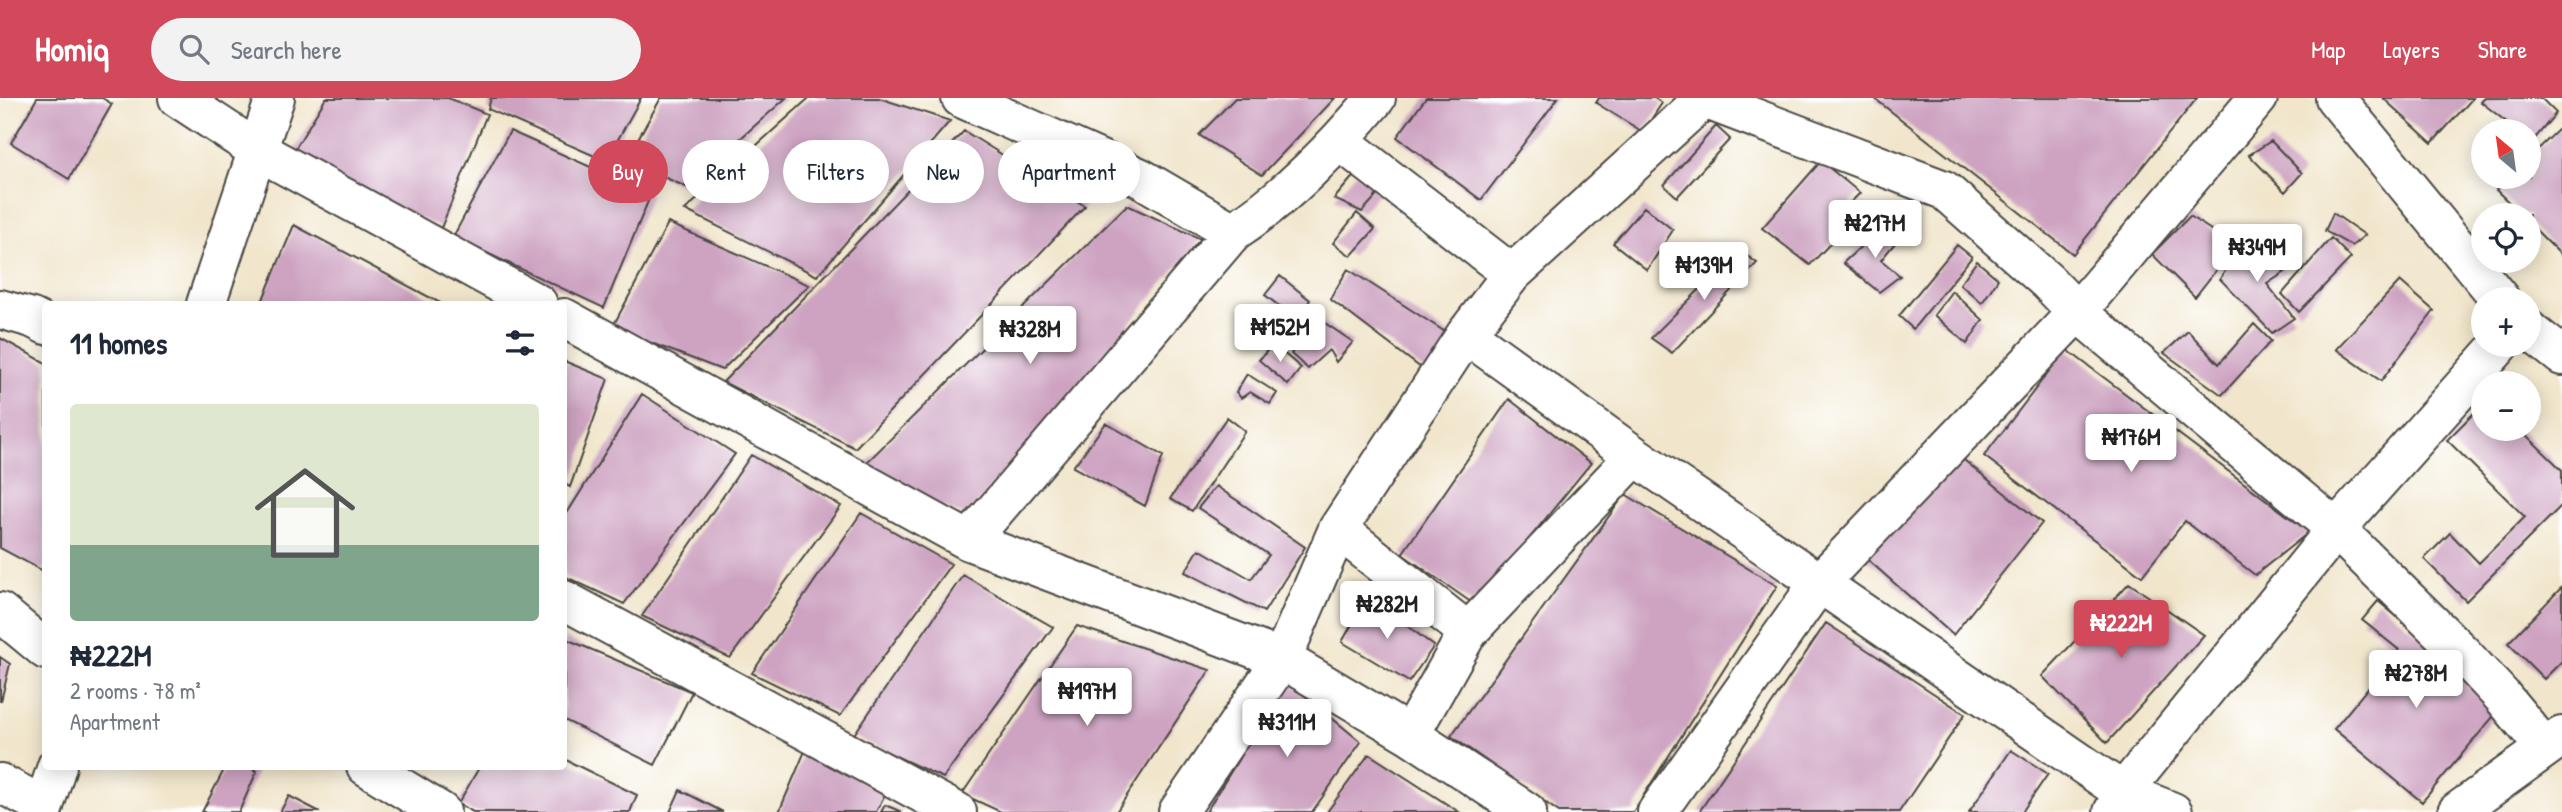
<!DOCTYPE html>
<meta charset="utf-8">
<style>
:root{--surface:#fff;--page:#f2f2f3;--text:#1f2937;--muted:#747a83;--accent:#d1495b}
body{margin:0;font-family:"Patrick Hand",sans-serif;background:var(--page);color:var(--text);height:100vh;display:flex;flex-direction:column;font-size:26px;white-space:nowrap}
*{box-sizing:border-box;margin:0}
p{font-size:23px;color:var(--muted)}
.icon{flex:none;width:38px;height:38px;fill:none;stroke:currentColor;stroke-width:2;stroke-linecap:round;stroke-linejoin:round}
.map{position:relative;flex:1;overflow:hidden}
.panel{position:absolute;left:42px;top:203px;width:525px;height:469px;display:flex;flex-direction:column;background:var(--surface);border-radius:7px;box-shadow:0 4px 18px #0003}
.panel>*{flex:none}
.banner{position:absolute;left:588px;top:42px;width:665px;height:63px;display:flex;gap:14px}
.needle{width:46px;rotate:331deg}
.fabs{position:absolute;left:2471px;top:21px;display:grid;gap:14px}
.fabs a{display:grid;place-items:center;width:70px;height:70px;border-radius:50%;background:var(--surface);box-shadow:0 4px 18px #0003;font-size:35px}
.price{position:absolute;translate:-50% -60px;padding:0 16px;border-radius:7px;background:#fff;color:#222;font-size:23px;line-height:46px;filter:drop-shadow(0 2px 4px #0008)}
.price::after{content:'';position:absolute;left:50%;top:42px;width:21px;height:16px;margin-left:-10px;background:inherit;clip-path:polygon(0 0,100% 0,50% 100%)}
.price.selected{background:var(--accent);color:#fff}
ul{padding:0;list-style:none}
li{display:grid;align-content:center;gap:14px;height:371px;padding:0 28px}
li span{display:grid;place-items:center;height:217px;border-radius:7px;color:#555}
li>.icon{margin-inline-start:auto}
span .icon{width:126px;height:126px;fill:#fffc;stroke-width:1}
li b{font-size:30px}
h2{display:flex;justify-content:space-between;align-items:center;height:84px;padding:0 28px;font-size:30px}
.pill{padding:0 24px;border-radius:32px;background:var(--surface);box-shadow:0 4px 18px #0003;font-size:24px;line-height:63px}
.pill.selected{background:var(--accent);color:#fff}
header{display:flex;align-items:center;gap:42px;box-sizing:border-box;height:98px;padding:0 35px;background:var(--accent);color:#fff}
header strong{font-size:33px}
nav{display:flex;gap:38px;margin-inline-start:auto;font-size:24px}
.search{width:490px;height:63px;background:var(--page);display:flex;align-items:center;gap:18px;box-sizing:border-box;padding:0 24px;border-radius:38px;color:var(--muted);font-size:26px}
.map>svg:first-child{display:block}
</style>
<header>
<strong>Homiq</strong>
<div class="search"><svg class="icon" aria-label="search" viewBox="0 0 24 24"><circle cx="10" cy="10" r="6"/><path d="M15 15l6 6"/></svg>Search here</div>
<nav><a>Map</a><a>Layers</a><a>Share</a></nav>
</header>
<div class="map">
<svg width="2562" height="714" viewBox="0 0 2562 714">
<rect width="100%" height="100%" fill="#fff"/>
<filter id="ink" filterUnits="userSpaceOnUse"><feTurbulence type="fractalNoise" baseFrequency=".0143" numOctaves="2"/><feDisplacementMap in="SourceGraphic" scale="14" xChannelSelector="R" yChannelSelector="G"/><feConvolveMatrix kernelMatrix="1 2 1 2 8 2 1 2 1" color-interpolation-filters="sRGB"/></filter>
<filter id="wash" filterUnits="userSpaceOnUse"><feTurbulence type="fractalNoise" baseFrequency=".00686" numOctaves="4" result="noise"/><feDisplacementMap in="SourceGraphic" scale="28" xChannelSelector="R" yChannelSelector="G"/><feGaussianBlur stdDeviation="1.57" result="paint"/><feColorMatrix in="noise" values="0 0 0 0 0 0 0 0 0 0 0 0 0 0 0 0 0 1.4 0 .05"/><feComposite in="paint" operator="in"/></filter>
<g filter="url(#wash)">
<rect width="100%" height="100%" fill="#f1e6cc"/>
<g id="blocks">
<path fill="#cda3c1" d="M 37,0 L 102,0 L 112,6 L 69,81 L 11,45 Z
M 326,0 L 448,0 L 487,16 L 441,130 L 290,59 Z
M 491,0 L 641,0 L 606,63 L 488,11 Z
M 661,0 L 786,0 L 686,89 L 626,62 Z
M 809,0 L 879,0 L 950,23 L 817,178 L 685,112 Z
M 1235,0 L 1335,0 L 1262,77 L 1199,37 Z
M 1426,0 L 1558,0 L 1481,102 L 1397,39 Z
M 1599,0 L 1654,0 L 1662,5 L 1643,34 L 1596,5 Z
M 1874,0 L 2197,0 L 2073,156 Z
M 2383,0 L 2473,0 L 2432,45 Z
M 2485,0 L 2541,0 L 2556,15 L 2532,44 L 2529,41 L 2529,33 L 2518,33 L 2481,4 Z
M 1716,28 L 1730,41 L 1677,99 L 1664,87 Z
M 2562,28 L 2562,158 L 2529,125 L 2529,117 L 2522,117 L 2496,92 L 2510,79 L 2529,79 L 2529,60 Z
M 510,33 L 651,96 L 604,210 L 453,139 Z
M 964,33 L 1085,108 L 855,350 L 723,284 Z
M 2271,43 L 2302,75 L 2285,94 L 2249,57 Z
M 1821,63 L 1860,95 L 1831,124 L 1842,133 L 1810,167 L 1762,130 Z
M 1356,75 L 1379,95 L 1362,114 L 1334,101 Z
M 1127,107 L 1201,141 L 966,418 L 855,376 Z
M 1644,109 L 1673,132 L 1647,172 L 1613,145 Z
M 1357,115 L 1375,131 L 1351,158 L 1333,145 Z
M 2333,115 L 2365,137 L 2352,148 L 2325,133 Z
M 2190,118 L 2235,148 L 2195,199 L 2152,156 Z
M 668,125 L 809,187 L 722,272 L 612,230 Z
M 294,127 L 442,206 L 261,206 Z
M 1884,127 L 1899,140 L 1881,162 L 1900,178 L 1879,194 L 1843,165 Z
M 2249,137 L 2285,174 L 2267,186 L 2294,220 L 2272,235 L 2220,181 Z
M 2331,140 L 2351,160 L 2299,214 L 2282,196 Z
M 1957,147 L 1972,159 L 1913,231 L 1899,218 Z
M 1739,152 L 1757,165 L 1672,255 L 1651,240 Z
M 1977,163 L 1998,181 L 1982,205 L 1960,186 Z
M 1348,171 L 1453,239 L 1429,276 L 1330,201 Z
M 1280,178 L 1310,202 L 1303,212 L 1309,221 L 1301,225 L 1265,197 Z
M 2400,183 L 2434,213 L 2381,283 L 2336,251 Z
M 1952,193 L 1983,222 L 1967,246 L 1934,217 Z
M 1319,221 L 1353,244 L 1336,264 L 1329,252 L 1308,271 L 1291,256 Z
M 2254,226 L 2271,243 L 2222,297 L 2164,255 L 2188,233 L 2219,266 Z
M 0,240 L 46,265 L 46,467 L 43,473 L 0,450 Z
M 1273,246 L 1301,270 L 1288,287 L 1259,262 Z
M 2066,251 L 2309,434 L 2255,477 L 2185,423 L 2142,478 L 1984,358 Z
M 564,263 L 608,281 L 570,389 L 564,386 Z
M 1247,276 L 1277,295 L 1270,306 L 1250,294 L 1241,300 L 1236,294 Z
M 642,296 L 735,356 L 624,506 L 564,478 L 564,420 Z
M 1509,301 L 1591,365 L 1475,507 L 1402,456 Z
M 2483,306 L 2483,331 L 2520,331 L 2562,372 L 2562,407 L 2466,503 L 2424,461 L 2450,435 L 2479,465 L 2525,419 L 2447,342 Z
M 1227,319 L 1245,333 L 1192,413 L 1170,401 Z
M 1106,325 L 1163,358 L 1145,408 L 1073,369 Z
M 1949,350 L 2042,425 L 1953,537 L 1866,460 Z
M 751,357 L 841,408 L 730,560 L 642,518 Z
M 1216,388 L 1305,449 L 1264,514 L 1185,474 L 1199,451 L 1251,481 L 1269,457 L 1198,410 Z
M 1625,396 L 1777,488 L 1633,714 L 1559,714 L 1451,638 Z
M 861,415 L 951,466 L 840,618 L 752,575 Z
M 963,477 L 1053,529 L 943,680 L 853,638 Z
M 2129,485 L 2204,537 L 2107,645 L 2042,578 Z
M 2562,489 L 2562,563 L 2544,581 L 2508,545 Z
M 1368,498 L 1434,548 L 1409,584 L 1342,544 Z
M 2378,503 L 2503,607 L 2422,704 L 2334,631 L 2399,552 L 2362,522 Z
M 1826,525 L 1965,616 L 1899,714 L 1699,714 Z
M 1077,528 L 1210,572 L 1116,714 L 1001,714 L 962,696 Z
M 564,540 L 692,594 L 655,667 L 564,622 Z
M 0,559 L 10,566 L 1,603 L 0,603 Z
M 1283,580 L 1361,644 L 1312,714 L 1206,714 L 1238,662 Z
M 2011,652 L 2048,676 L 2022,714 L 1969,714 Z
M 805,653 L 889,688 L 876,714 L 779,714 Z
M 1369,656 L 1459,714 L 1327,714 Z
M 564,661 L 637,697 L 630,714 L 473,714 L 458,706 L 480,668 L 564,668 Z
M 226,668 L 247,668 L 257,673 L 239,714 L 202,714 Z
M 680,692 L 723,714 L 670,714 Z
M 289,698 L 320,714 L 280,714 Z
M 885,707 L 902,714 L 881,714 Z"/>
</g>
</g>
<g filter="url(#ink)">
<use href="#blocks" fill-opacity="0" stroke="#494743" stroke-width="2"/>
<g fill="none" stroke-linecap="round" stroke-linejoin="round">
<defs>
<path id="minor" d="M 178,0 L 257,52 L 538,206
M 961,0 L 1139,79 L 1233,134
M 1702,0 L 1944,92 L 2047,183 L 2077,214 L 2336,431 L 2461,554 L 2502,598 L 2545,650
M 2335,0 L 2500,201
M 1340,43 L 1512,176
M 0,211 L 32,220 L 46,227
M 564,220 L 969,443 L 1282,561 L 1410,637 L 1527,714
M 2529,232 L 2562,258
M 1466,236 L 1635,358 L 2123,694 L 2173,714
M 1338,431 L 1468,534
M 969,443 L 1233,134 C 1288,98 1334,50 1376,0
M 564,502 L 957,714
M 0,514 L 46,552
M 1410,637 L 1468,534 L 1635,358
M 366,668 L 441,714
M 0,685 L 44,708
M 1178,714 L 1282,561 L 1338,431 L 1466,236 L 1512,176 L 1705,0
M 1657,714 L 1819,485 L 2077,214 L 2258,0
M 2113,714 L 2123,694 L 2336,431 L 2500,247
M 2457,714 L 2562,638"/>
<path id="major" d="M 206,206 L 275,0
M 42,714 L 57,668"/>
</defs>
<use href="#minor" stroke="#494743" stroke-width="42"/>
<use href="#major" stroke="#494743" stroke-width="42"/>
<use href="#minor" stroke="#fff" stroke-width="38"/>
<use href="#major" stroke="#fff" stroke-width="38"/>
</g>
</g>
</svg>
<div class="fabs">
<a><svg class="needle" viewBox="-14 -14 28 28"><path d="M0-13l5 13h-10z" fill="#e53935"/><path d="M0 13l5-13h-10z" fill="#747a83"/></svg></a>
<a><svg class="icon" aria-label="locate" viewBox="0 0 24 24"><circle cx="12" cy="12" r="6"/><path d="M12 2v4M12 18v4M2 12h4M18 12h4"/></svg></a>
<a>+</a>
<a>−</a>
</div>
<b class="price" style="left:1875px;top:162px">₦217M</b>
<b class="price" style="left:2257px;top:186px">₦349M</b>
<b class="price" style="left:1704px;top:204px">₦139M</b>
<b class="price" style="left:1280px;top:266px">₦152M</b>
<b class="price" style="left:1030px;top:268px">₦328M</b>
<b class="price" style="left:2131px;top:376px">₦176M</b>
<b class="price" style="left:1387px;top:543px">₦282M</b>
<b class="price selected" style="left:2121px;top:562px">₦222M</b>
<b class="price" style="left:2416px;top:612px">₦278M</b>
<b class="price" style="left:1087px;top:630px">₦197M</b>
<b class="price" style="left:1287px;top:661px">₦311M</b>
<div class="banner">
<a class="pill selected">Buy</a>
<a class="pill">Rent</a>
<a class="pill">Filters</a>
<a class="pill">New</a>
<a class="pill">Apartment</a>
</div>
<section class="panel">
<h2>11 homes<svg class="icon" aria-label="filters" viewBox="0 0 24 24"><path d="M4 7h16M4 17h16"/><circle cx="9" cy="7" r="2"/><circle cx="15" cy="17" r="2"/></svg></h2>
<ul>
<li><span style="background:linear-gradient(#dfe7d0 65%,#7fa58c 0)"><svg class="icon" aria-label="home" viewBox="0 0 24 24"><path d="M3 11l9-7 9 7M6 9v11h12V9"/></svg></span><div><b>₦222M</b><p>2 rooms · 78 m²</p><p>Apartment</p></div></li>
</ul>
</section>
</div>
